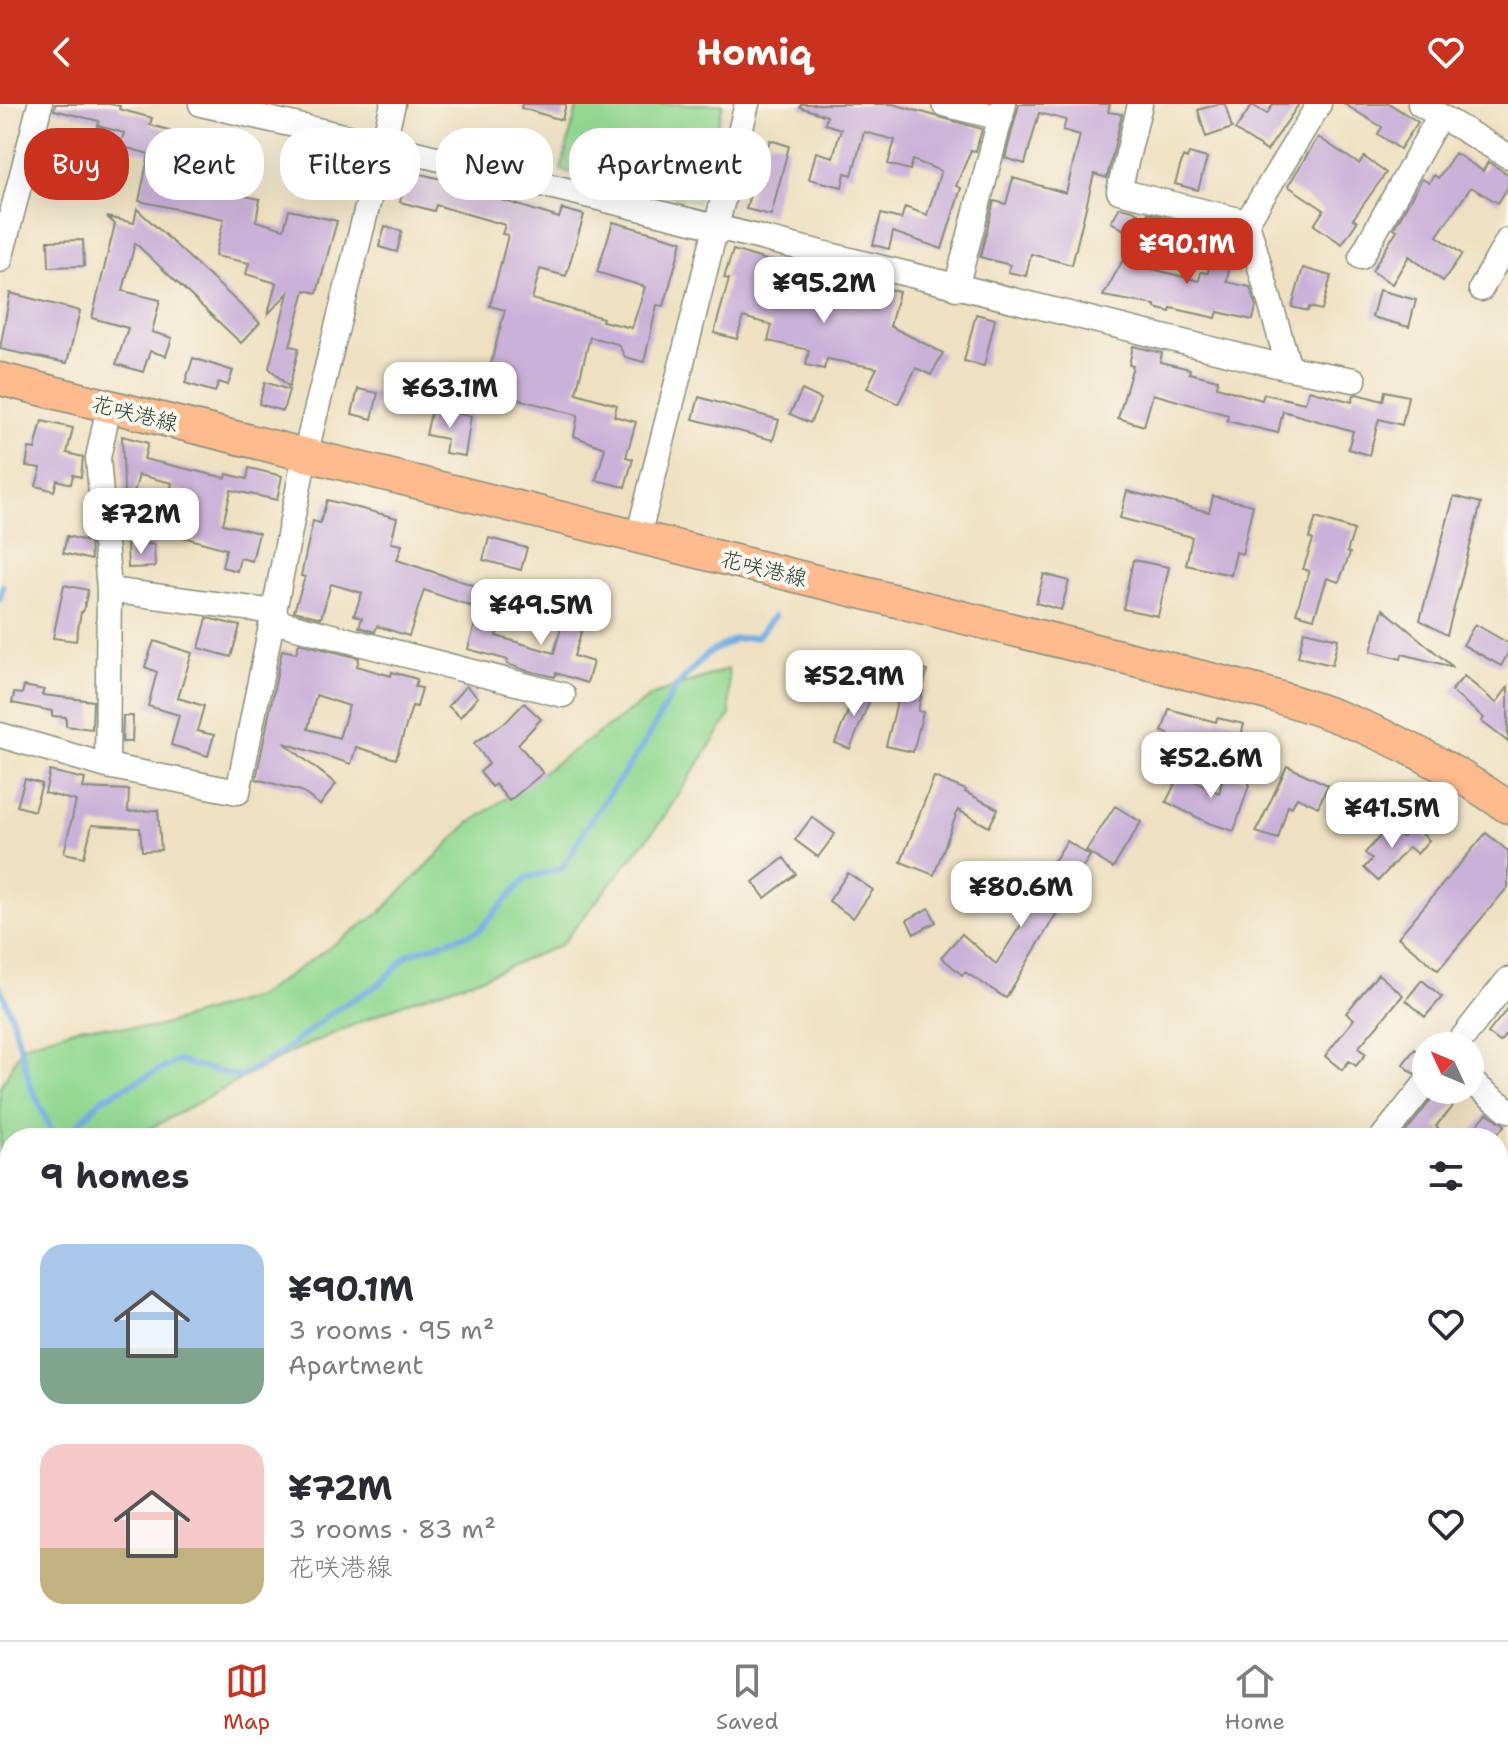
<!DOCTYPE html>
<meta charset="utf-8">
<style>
:root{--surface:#fff;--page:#f7f7f7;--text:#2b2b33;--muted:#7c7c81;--line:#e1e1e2;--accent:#c8321e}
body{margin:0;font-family:"Shantell Sans","Klee One",sans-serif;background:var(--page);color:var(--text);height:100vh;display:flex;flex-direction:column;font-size:30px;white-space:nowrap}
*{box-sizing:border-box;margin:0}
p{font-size:26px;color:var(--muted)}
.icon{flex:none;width:44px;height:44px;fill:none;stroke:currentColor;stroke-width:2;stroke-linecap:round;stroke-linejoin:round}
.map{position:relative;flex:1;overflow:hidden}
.details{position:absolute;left:0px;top:1024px;width:1508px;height:512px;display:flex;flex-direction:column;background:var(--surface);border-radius:32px 32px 0 0;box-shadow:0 8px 32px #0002}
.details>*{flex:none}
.hud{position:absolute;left:24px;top:24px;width:800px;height:72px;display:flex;gap:16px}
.needle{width:52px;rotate:314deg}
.buttons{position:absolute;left:1412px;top:928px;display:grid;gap:16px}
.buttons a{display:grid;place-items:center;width:72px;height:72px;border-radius:50%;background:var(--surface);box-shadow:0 8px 32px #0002;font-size:40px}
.price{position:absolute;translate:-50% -68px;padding:0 18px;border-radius:16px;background:#fff;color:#222;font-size:26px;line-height:52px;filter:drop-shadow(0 2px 4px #0008)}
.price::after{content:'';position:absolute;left:50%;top:48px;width:24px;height:18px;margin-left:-12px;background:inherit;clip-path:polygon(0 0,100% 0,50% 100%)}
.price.selected{background:var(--accent);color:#fff}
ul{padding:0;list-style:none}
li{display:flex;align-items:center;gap:24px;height:200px;padding:0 40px}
li span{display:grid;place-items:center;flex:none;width:224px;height:160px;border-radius:24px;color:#555}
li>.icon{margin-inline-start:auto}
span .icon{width:96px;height:96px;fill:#fffc;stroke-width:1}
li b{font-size:34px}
h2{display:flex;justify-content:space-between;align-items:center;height:96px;padding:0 40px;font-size:34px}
.chip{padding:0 28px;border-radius:32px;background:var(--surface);box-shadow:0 8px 32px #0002;font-size:28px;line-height:72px}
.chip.selected{background:var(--accent);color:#fff}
header{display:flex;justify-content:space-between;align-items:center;height:104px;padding:0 40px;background:var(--accent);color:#fff;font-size:36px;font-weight:700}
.menu{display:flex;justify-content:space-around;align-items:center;height:112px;border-top:2px solid var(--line);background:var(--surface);font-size:22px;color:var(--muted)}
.menu a{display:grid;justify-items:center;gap:4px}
.menu .selected{color:var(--accent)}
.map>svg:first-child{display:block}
</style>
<header><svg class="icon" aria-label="back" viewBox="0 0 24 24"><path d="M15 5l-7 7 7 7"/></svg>Homiq<svg class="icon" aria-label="heart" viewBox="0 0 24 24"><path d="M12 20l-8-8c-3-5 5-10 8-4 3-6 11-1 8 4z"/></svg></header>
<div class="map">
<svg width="1508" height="1536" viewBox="0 0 1508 1536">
<rect width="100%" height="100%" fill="#fbf7ec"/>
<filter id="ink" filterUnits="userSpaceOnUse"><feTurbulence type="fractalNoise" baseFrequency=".0125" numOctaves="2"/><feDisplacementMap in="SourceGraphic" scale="16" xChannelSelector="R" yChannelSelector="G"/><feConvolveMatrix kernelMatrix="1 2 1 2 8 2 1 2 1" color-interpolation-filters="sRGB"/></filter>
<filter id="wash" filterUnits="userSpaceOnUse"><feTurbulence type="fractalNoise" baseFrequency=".006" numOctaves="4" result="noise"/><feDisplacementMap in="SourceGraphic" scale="32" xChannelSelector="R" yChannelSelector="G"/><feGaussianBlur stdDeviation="1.8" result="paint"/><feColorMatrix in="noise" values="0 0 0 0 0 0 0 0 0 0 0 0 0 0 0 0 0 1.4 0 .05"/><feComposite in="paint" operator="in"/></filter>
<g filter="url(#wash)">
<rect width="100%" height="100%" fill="#eee0c0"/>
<path fill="#93d992" stroke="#598b63" stroke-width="2" d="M 578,0 L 723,0 L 697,98 L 561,66 Z
M 728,565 L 730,611 L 660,719 L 561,841 L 483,873 L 404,899 L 293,947 L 133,1034 L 10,1034 L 10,1144 L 0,1150 L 0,984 L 23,941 L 83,922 L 153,924 L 258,892 L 380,809 L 467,721 L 653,591 Z"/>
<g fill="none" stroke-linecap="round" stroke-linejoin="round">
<path stroke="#74aee4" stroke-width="6" d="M 0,495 L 3,482
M 0,883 L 13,916 L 30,980 L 55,1034
M 65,1034 L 102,995 L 177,957 L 241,973 L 285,946 L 335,906 L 381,879 L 409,850 L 478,827 L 526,774 L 563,764 L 586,723 L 643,642 L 676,583 L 707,550 L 735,535 L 757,533 L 774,512
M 0,1109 L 10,1102"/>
</g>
<g id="blocks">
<path fill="#cab1d9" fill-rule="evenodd" d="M 55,0 L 109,0 L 120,2 L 119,5 L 152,14 L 150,21 L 184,30 L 173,73 L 197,78 L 196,82 L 260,95 L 256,117 L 284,125 L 289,106 L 337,117 L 317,189 L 305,186 L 290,242 L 299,244 L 289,283 L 269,264 L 288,189 L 268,210 L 276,179 L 246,170 L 249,159 L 215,152 L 224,115 L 139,97 L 149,50 L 120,42 L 124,29 L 98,22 L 99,17 L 54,6 Z
M 522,0 L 566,0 L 562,16 L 521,4 Z
M 801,0 L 893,0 L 982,25 L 976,47 L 971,46 L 956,82 L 961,84 L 942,145 L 893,128 L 889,145 L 873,141 L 881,110 L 901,115 L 905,103 L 927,111 L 941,67 L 913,56 L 910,66 L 888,60 L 895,36 L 864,28 L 852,71 L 845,69 L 842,83 L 809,75 L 816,48 L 833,53 L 841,25 L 825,20 L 827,12 L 800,3 Z
M 1019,0 L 1110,0 L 1108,8 L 1122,10 L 1107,74 L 1094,70 L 1072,161 L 1031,150 L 1026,172 L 1008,168 L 1010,161 L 980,153 L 994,97 L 1006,100 L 1013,74 L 1066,89 L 1080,31 L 1063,26 L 1066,16 L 1039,9 L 1025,60 L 1005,54 Z
M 1218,0 L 1225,0 L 1232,24 L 1206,33 L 1198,6 Z
M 1273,0 L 1299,0 L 1267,47 L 1235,26 L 1252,1 L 1267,10 Z
M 1344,0 L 1390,0 L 1418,18 L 1400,45 L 1378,30 L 1382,23 Z
M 1318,33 L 1359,60 L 1364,53 L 1386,69 L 1353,115 L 1357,118 L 1342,140 L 1314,121 L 1324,106 L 1288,82 Z
M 770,36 L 789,42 L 771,111 L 746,105 L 763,40 L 768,42 Z
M 53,39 L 66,44 L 65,48 L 81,55 L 72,76 L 43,63 Z
M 1189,49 L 1207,54 L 1198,86 L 1175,80 L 1183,53 L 1187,55 Z
M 1455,49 L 1483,67 L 1488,58 L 1508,70 L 1508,83 L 1498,99 L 1471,83 L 1437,132 L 1462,150 L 1443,177 L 1409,152 L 1392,180 L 1372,167 L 1397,126 L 1394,124 L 1422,75 L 1429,79 L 1434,71 L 1438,74 Z
M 408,67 L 442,75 L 442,77 L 559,114 L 562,105 L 584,111 L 566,172 L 540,165 L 532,195 L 603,214 L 602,217 L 632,224 L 645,183 L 597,168 L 613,118 L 682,137 L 664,202 L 657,201 L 644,258 L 625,253 L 618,240 L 590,233 L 576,289 L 617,301 L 614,312 L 636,318 L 626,353 L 633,355 L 625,383 L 596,376 L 605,344 L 574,332 L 578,311 L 484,286 L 505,206 L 490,202 L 508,131 L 502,130 L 505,121 L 436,101 L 434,107 L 400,98 Z
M 1120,103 L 1133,106 L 1145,114 L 1148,109 L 1182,118 L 1163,149 L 1111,118 Z
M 137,105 L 260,219 L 241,239 L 135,139 L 123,187 L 160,196 L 152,228 L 172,234 L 166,252 L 150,247 L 143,268 L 116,260 L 128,224 L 92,214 L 115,120 L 107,113 L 134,119 Z
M 385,122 L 402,127 L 397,148 L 379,143 Z
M 1224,128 L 1235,131 L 1240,147 L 1232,146 L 1227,178 L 1250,183 L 1256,203 L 1253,216 L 1218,208 L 1216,214 L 1171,204 L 1170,208 L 1155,204 L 1155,201 L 1103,192 L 1124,154 L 1156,160 L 1153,165 L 1199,177 L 1201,168 L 1208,169 L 1214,134 L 1223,136 Z
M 83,136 L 84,162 L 49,163 L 48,137 Z
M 733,146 L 766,156 L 764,163 L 796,170 L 793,184 L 831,194 L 868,203 L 870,197 L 874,198 L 879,182 L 899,188 L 890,222 L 943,249 L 931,271 L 916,264 L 898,300 L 867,284 L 877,264 L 827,255 L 824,265 L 806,261 L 809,246 L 768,237 L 772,221 L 743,213 L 737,235 L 714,229 L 729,175 L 724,174 Z
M 1303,164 L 1331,172 L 1322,206 L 1309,203 L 1308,207 L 1292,203 Z
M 1379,186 L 1416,196 L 1409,223 L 1372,213 Z
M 10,189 L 80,207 L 67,259 L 0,245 Z
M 976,210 L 995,215 L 984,262 L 964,257 Z
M 1133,242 L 1162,249 L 1160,258 L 1190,265 L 1189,269 L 1218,276 L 1217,283 L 1262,296 L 1264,290 L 1305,299 L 1309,286 L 1352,298 L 1354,291 L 1357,290 L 1383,297 L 1385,287 L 1408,292 L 1402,321 L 1379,315 L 1369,351 L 1348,345 L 1353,327 L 1283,307 L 1278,329 L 1227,317 L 1228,311 L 1153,290 L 1144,322 L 1118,314 L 1133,262 L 1129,261 Z
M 193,254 L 233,267 L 228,281 L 219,278 L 215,288 L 185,279 Z
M 265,278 L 289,286 L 283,307 L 259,300 Z
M 358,285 L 378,289 L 372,315 L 352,310 Z
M 802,286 L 821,295 L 810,319 L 790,310 Z
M 699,293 L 779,316 L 773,336 L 693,315 Z
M 432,304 L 471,312 L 465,352 L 445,349 L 447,335 L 426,331 Z
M 42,317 L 73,324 L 67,349 L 83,353 L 81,373 L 73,371 L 71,380 L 57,376 L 54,387 L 36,382 L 41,364 L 26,362 L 29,344 L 35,345 Z
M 122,332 L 148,339 L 144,355 L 226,374 L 227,370 L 247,375 L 249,364 L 282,372 L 277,396 L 231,386 L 223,420 L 259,429 L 252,457 L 240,454 L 237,467 L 222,463 L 226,445 L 183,433 L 195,390 L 171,384 L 172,379 L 139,371 L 128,410 L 125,410 Z
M 1127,387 L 1209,408 L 1213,392 L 1253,401 L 1242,450 L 1236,448 L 1231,471 L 1186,461 L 1192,433 L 1120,414 Z
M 1454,392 L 1481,399 L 1447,531 L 1420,516 Z
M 327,396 L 397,414 L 391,439 L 402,441 L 397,456 L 497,489 L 491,509 L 424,486 L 409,532 L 377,522 L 375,528 L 359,523 L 362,514 L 354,511 L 362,489 L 331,480 L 321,514 L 294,507 L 305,473 L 301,472 L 313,417 L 320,419 Z
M 1316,414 L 1354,426 L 1347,448 L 1350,449 L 1339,478 L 1327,474 L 1314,514 L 1296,509 L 1309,467 L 1303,465 L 1313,436 L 1309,434 Z
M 67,432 L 90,438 L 91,456 L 63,449 Z
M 489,434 L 527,444 L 521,466 L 483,456 Z
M 154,440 L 155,463 L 128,464 L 127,441 Z
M 1133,456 L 1169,463 L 1158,512 L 1123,505 Z
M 1044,470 L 1069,477 L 1061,506 L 1036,499 Z
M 64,481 L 88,486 L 83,508 L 81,508 L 76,537 L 53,534 Z
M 560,496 L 588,505 L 574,552 L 593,558 L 587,579 L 556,569 L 555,573 L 525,566 L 507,560 L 508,556 L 468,545 L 475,520 L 498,526 L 496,532 L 554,549 L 563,516 L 555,513 Z
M 1383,505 L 1453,563 L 1402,550 L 1401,555 L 1371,547 Z
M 207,514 L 240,522 L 231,553 L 199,544 Z
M 1475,520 L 1508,539 L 1508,549 L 1501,562 L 1463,541 Z
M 1304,527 L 1338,535 L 1332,561 L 1298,553 Z
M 154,537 L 192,549 L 178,594 L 204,602 L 197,627 L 214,631 L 208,652 L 171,641 L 179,611 L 148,602 L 157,568 L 145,563 Z
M 299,539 L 359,554 L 357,562 L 391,572 L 392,568 L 417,575 L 415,583 L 422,584 L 417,603 L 412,602 L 396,655 L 356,643 L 351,660 L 284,639 L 336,680 L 320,701 L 301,687 L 256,675 L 282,546 L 296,549 ZM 316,591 L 349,602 L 339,634 L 308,625 Z
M 906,562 L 927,567 L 918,607 L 923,608 L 913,648 L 886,642 Z
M 1464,572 L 1496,599 L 1508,583 L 1508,638 L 1481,617 L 1484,614 L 1451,587 Z
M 24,582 L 44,586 L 42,591 L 93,597 L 92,625 L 66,622 L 66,613 L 52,612 L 52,607 L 12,599 L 14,589 L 22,590 Z
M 466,582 L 478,593 L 460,613 L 448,602 Z
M 858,583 L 873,588 L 850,645 L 835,639 Z
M 524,599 L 541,615 L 518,640 L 543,669 L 509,697 L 495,680 L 492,683 L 480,668 L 489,660 L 474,639 L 507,617 Z
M 1169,605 L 1216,618 L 1217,614 L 1244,620 L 1235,657 L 1188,646 L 1181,668 L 1154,652 L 1168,629 L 1162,628 Z
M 123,612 L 133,612 L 132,638 L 122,638 Z
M 1287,662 L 1328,681 L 1318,703 L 1297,693 L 1292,703 L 1288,701 L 1278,735 L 1256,728 Z
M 50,667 L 85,675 L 83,684 L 129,686 L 128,708 L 158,706 L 161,746 L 142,747 L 140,724 L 92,721 L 84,753 L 64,749 L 76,697 L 45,689 Z
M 1180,670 L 1219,689 L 1224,670 L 1250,678 L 1234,727 L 1209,719 L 1166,698 Z
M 934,673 L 966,686 L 965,688 L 998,705 L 989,723 L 958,706 L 934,771 L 901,758 Z
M 25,675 L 42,680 L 34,707 L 17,702 Z
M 1115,702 L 1141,718 L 1113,764 L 1086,747 Z
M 812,713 L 835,730 L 818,753 L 795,736 Z
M 1413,722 L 1429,736 L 1417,750 L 1409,743 L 1378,777 L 1364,764 L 1372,755 L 1365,749 L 1385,727 L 1391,732 L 1396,727 L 1402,733 Z
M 1486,729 L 1508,747 L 1508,783 L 1438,866 L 1398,833 Z
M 1067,737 L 1090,752 L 1058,801 L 1061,802 L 1006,894 L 965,868 L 962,871 L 941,853 L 962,830 L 996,860 L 1049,777 L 1043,774 Z
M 784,754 L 796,770 L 765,794 L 753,778 Z
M 848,769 L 873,786 L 853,814 L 829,797 Z
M 929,804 L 936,818 L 914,830 L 907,816 Z
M 1378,870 L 1403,891 L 1358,944 L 1366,950 L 1356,962 L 1349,957 L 1342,966 L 1325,952 L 1354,915 L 1346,909 Z
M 1422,876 L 1442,893 L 1425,913 L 1406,896 Z
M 1508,904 L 1508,927 L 1500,938 L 1488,929 Z
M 1415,945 L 1426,954 L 1426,961 L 1414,970 L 1403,960 Z
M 1439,986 L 1459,986 L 1462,990 L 1436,1022 L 1450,1034 L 1401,1034 Z
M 1487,1009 L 1505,1021 L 1494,1034 L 1467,1034 Z"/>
</g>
</g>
<g filter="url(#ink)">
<use href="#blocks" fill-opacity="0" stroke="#868e7a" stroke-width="2"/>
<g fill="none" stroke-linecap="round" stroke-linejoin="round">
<defs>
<path id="minor" d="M 201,0 L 383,41 L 1289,264 L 1354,276
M 944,0 L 1001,14
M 1140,0 L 1119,87 L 1247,118
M 1420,0 L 1508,52
M 1361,153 L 1439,13
M 0,156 L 40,0
M 956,184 L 1004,0
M 1481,185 L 1508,136
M 1289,264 L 1247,118 L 1319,0
M 638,433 L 747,0
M 109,486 L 275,508
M 273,517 L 563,591
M 0,631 L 107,662 L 238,688 L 305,351 L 393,0
M 107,662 L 109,486 L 98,354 L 109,302
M 1456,942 L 1508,876
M 1470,977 L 1508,1006
M 1382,1034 L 1426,979
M 1498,1293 L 1508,1280
M 1498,1432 L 1508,1440
M 1014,1526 L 1017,1536
M 656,1536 L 665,1526
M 954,1536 L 985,1526
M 1307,1536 L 1317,1526"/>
<path id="major" d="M 0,275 L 1159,562 C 1219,578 1282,591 1341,614 C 1399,636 1457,668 1508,703"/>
</defs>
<use href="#minor" stroke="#868e7a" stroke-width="27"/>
<use href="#major" stroke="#868e7a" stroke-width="35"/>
<use href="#minor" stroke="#fff" stroke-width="24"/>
<use href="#major" stroke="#fcba8d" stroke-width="32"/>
</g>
</g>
<g text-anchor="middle" stroke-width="8" stroke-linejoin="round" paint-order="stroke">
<g font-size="22" fill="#1f3d34" stroke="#fbf7ec">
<text transform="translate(135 309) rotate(14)" y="8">花咲港線</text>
<text transform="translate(764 464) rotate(14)" y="8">花咲港線</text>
</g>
</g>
</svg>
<div class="buttons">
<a><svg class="needle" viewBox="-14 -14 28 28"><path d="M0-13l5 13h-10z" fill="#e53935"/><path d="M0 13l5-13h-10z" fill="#7c7c81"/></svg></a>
</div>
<b class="price selected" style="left:1187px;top:182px">¥90.1M</b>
<b class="price" style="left:824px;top:221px">¥95.2M</b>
<b class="price" style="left:450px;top:326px">¥63.1M</b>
<b class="price" style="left:141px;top:452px">¥72M</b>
<b class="price" style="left:541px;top:543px">¥49.5M</b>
<b class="price" style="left:854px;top:614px">¥52.9M</b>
<b class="price" style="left:1211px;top:696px">¥52.6M</b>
<b class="price" style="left:1392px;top:746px">¥41.5M</b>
<b class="price" style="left:1021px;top:825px">¥80.6M</b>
<div class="hud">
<a class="chip selected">Buy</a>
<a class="chip">Rent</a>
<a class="chip">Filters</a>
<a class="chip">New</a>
<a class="chip">Apartment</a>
</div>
<section class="details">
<h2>9 homes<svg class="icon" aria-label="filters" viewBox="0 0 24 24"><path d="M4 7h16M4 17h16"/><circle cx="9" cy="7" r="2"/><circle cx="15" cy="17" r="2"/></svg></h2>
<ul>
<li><span style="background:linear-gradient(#a9c7e8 65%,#7fa58c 0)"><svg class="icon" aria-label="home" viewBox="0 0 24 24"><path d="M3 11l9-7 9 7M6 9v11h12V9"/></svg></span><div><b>¥90.1M</b><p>3 rooms · 95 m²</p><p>Apartment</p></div><svg class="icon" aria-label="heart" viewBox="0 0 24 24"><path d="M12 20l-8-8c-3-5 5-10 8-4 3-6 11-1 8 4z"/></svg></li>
<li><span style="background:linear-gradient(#f6c9c9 65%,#c2b280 0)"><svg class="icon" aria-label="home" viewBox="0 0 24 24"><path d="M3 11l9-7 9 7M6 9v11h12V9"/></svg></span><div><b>¥72M</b><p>3 rooms · 83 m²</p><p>花咲港線</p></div><svg class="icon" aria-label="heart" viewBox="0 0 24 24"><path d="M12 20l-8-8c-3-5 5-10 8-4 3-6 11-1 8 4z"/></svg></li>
</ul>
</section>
</div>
<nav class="menu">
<a class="selected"><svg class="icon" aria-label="map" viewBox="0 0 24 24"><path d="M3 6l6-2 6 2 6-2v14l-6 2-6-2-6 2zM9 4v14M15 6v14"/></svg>Map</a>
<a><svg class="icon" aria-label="saved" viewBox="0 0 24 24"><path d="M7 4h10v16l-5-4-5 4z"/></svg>Saved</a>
<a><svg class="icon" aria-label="home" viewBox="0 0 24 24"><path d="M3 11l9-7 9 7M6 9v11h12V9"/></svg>Home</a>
</nav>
